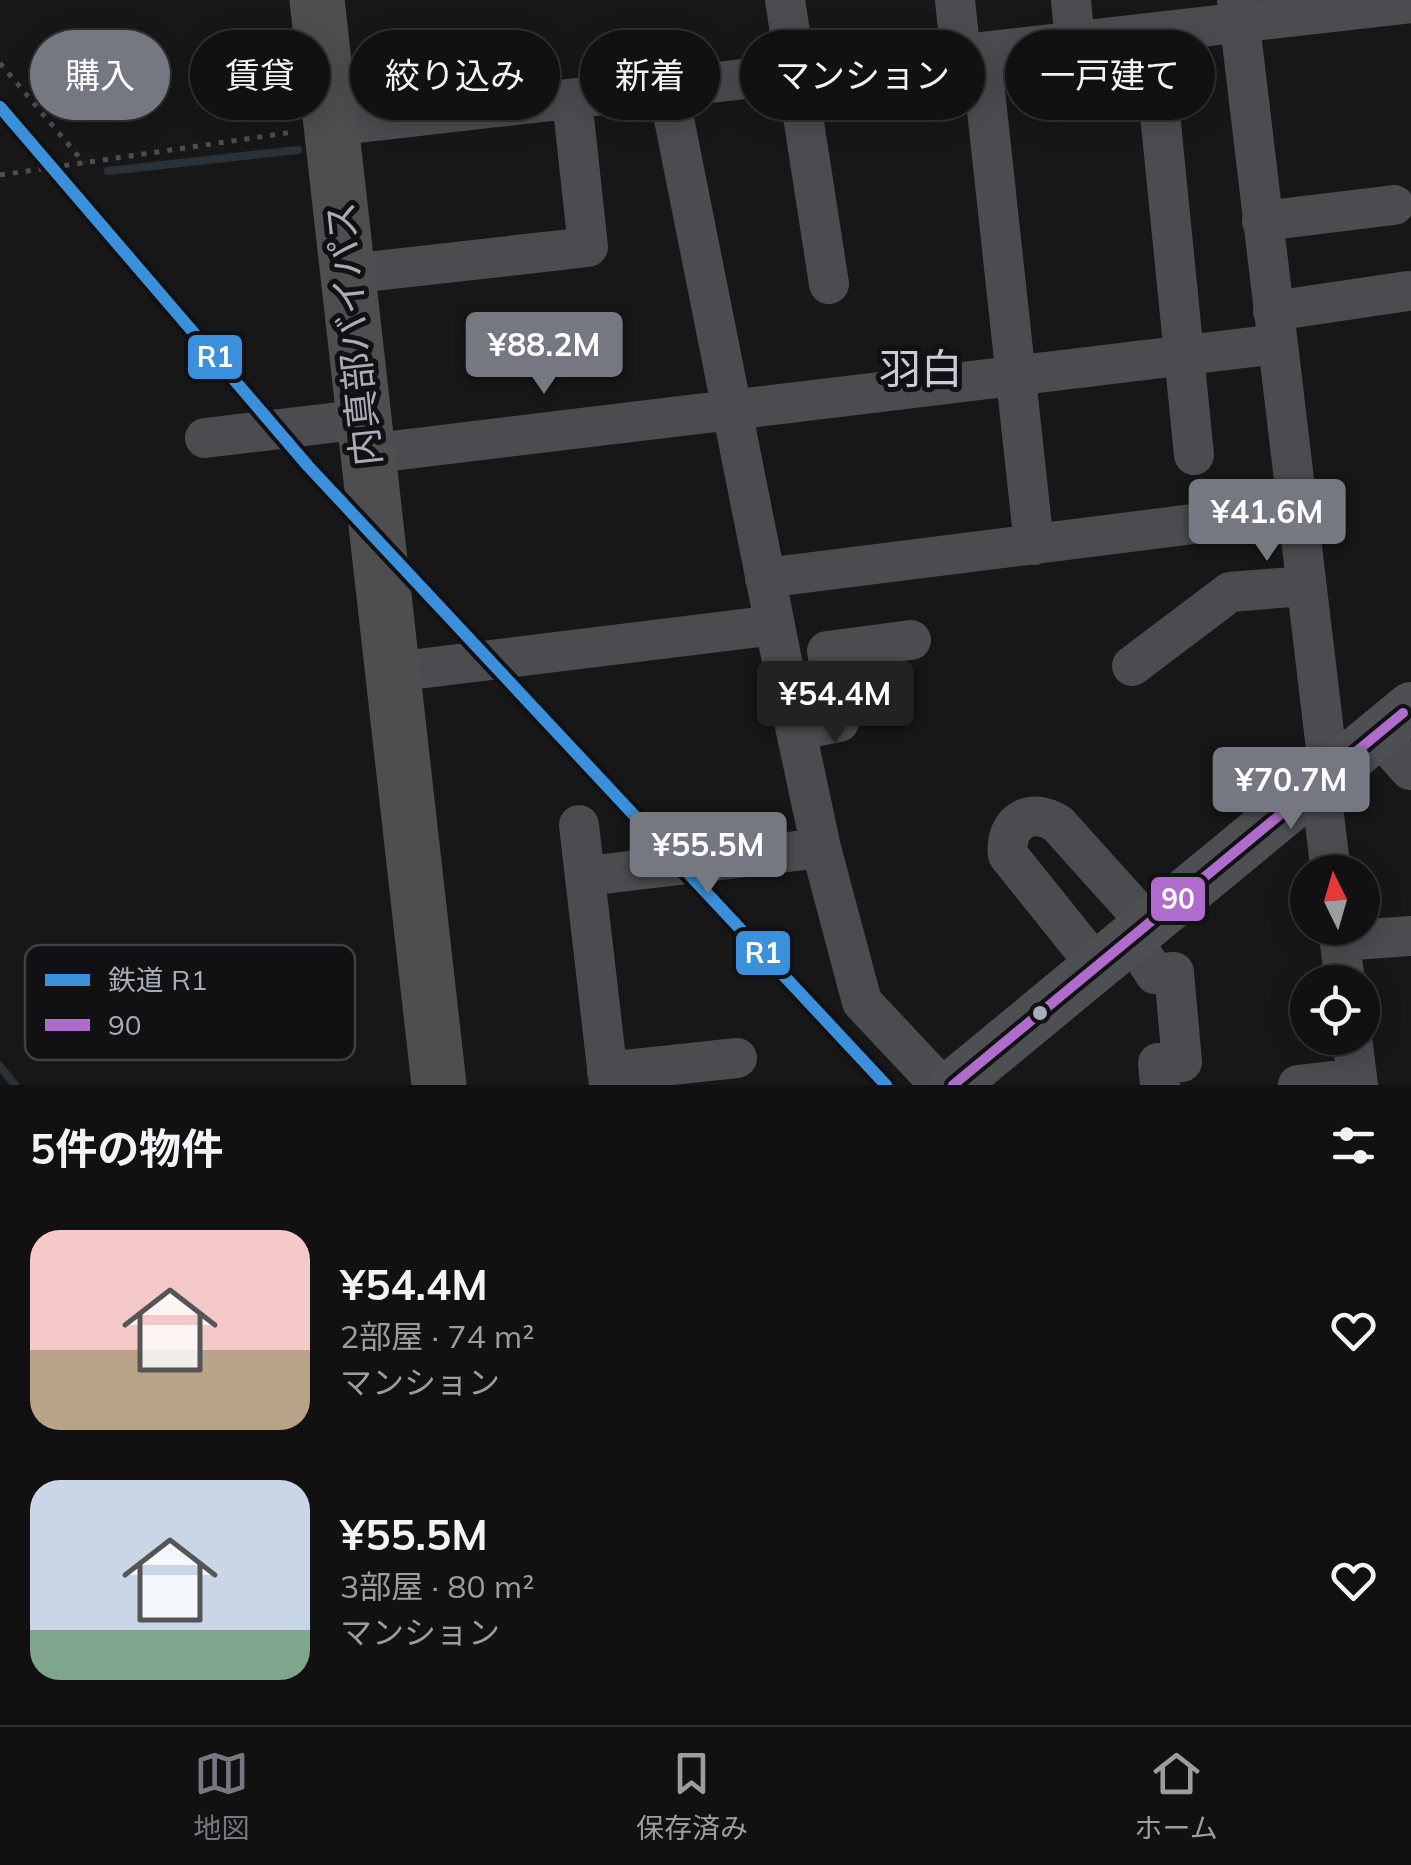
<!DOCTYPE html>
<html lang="ja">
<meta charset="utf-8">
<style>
:root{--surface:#111;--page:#1e1f1f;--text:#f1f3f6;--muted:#9c9d9f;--line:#303131;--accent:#757880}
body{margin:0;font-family:Mulish,"Noto Sans JP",sans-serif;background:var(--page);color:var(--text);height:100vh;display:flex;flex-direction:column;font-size:38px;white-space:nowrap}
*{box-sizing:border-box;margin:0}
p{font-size:32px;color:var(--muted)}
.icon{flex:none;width:55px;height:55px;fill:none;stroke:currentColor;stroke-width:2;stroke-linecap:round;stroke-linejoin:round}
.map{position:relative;height:1085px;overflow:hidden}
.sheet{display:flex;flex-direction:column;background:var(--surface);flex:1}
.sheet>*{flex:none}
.hud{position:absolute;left:30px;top:30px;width:1352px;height:90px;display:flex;gap:20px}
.needle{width:65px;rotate:355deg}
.fabs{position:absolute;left:1290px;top:855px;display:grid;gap:20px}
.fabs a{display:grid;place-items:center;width:90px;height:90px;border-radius:50%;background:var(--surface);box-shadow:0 5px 25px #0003,0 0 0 2px var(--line);font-size:50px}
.price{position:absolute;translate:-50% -85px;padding:0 22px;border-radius:10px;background:var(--accent);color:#fff;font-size:32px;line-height:65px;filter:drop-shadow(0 2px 5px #0008)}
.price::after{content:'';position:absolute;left:50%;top:60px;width:30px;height:22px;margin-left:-15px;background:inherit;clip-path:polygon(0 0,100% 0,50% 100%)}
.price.selected{background:#222;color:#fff}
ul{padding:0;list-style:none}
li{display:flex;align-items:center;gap:30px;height:250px;padding:0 30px}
li span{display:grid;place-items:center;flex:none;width:280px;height:200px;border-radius:30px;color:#555}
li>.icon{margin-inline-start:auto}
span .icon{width:120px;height:120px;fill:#fffc;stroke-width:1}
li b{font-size:42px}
h2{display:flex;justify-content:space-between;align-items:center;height:120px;padding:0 30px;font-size:42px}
.tag{padding:0 35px;border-radius:45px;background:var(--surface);box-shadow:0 5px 25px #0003,0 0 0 2px var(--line);font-size:35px;line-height:90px}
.tag.selected{background:var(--accent);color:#fff}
.tabs{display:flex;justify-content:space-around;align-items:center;height:140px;border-top:2px solid var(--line);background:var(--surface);font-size:28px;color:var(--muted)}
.tabs a{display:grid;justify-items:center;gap:5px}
.tabs .selected{color:var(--accent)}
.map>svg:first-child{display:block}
</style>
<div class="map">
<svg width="1411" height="1085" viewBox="0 0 1411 1085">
<rect width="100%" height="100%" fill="#171717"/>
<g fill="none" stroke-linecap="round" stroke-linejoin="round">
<path stroke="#2a3239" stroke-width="8" d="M 108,171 L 298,150
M 0,1066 L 15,1085"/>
<path stroke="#4d4e52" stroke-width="5" stroke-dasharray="5 8" stroke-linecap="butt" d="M 0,63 L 84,163
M 0,175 L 294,132"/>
<path stroke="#4b4c50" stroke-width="40" d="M 785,0 L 829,284
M 955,0 L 961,56
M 1071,0 L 1075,43
M 1237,0 L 1329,774
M 1152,34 L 1194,455
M 981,54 L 1034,545
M 668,89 L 796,731 L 821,848 L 862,1002 L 940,1085
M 332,126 L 1411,3
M 1262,221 L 1394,205
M 348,274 L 588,247 L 572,99
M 1273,311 L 1408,291
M 205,438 L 364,419
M 367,454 L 1277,344
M 765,578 L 1296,511
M 1132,666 L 1230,592 L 1305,586
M 393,672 L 775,625
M 796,731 L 839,722 L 827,651 L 911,640
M 1378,734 L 1410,770
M 1320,783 L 1331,872
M 579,825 L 609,1085
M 587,876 L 821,848
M 1338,928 L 1345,982
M 1131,938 L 1155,974 L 1174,972 L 1182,1062 L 1158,1063 L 1160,1085
M 1340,941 L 1411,936
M 1097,966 L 1008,855 C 1004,822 1031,806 1058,824 L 1148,924
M 1352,1038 L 1358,1085
M 607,1072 L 737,1058
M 1298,1085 L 1357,1078"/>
<path stroke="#4d4f52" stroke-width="50" d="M 953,1085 L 1411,707"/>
<path stroke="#4e4e51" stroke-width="55" d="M 317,0 L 439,1085"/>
<defs>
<path id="bus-1" d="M 953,1085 L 1403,713"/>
</defs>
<use href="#bus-1" stroke="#111113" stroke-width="18"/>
<use href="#bus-1" stroke="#b06ccc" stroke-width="10"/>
<defs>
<path id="rail-1" d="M 0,107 L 308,466 L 886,1085"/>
</defs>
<use href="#rail-1" stroke="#111113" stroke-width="20"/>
<use href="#rail-1" stroke="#3a90db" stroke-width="12"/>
</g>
<circle fill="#a8adb8" stroke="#111113" stroke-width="4" cx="1040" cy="1013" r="9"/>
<g text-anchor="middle" stroke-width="10" stroke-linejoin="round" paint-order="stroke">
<g font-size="38" fill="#a8adb8" stroke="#111113">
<text transform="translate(354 334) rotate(-96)" y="13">内真部バイパス</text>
</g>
<g font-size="42" fill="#c9ccd4" stroke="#111113">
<text x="921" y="384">羽白</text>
</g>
</g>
<rect x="25" y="945" width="330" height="115" rx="15" fill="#111113" stroke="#3e4045" stroke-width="2.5"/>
<rect x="45" y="974" width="45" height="12" fill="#3a90db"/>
<rect x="45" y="1019" width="45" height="12" fill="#b06ccc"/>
<g font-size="28" fill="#a8adb8">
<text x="108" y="990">鉄道 R1</text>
<text x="108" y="1035">90</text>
</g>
<g stroke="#111113" stroke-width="4">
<rect x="186" y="333" width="58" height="48" rx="10" fill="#3a90db"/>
<rect x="1149" y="875" width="58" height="48" rx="10" fill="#b06ccc"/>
<rect x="734" y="929" width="58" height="48" rx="10" fill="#3a90db"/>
</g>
<g font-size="28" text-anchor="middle" font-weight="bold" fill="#fff">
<text x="215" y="367">R1</text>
<text x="1178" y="909">90</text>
<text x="763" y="963">R1</text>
</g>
</svg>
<div class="fabs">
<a><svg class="needle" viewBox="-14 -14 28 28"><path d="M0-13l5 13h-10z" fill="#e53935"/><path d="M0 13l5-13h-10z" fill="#9c9d9f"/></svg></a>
<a><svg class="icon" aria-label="locate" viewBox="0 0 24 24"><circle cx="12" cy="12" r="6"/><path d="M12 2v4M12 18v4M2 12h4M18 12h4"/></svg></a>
</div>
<b class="price" style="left:544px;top:397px">¥88.2M</b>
<b class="price" style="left:1267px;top:564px">¥41.6M</b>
<b class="price selected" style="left:835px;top:746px">¥54.4M</b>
<b class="price" style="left:1291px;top:832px">¥70.7M</b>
<b class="price" style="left:708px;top:897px">¥55.5M</b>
<div class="hud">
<a class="tag selected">購入</a>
<a class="tag">賃貸</a>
<a class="tag">絞り込み</a>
<a class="tag">新着</a>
<a class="tag">マンション</a>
<a class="tag">一戸建て</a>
</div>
</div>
<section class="sheet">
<h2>5件の物件<svg class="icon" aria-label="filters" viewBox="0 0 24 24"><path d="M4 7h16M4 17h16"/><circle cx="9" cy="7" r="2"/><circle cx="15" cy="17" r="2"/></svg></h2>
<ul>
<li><span style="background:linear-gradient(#f6c9c9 60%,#b9a48a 0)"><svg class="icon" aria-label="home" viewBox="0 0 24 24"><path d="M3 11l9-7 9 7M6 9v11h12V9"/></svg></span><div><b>¥54.4M</b><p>2部屋 · 74 m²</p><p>マンション</p></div><svg class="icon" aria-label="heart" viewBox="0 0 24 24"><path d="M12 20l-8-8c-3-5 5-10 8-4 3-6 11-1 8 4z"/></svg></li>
<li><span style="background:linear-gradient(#c9d6e8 75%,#7fa58c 0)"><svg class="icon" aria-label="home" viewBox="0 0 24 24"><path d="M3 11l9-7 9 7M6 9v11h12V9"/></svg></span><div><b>¥55.5M</b><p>3部屋 · 80 m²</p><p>マンション</p></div><svg class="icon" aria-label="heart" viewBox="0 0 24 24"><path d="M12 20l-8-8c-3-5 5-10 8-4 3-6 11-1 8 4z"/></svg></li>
</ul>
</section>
<nav class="tabs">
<a class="selected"><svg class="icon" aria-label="map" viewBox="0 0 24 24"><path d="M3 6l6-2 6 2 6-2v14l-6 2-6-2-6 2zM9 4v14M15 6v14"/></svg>地図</a>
<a><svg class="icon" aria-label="saved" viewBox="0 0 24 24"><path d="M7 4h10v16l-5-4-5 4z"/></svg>保存済み</a>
<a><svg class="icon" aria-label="home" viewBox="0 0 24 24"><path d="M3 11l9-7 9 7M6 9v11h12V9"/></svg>ホーム</a>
</nav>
